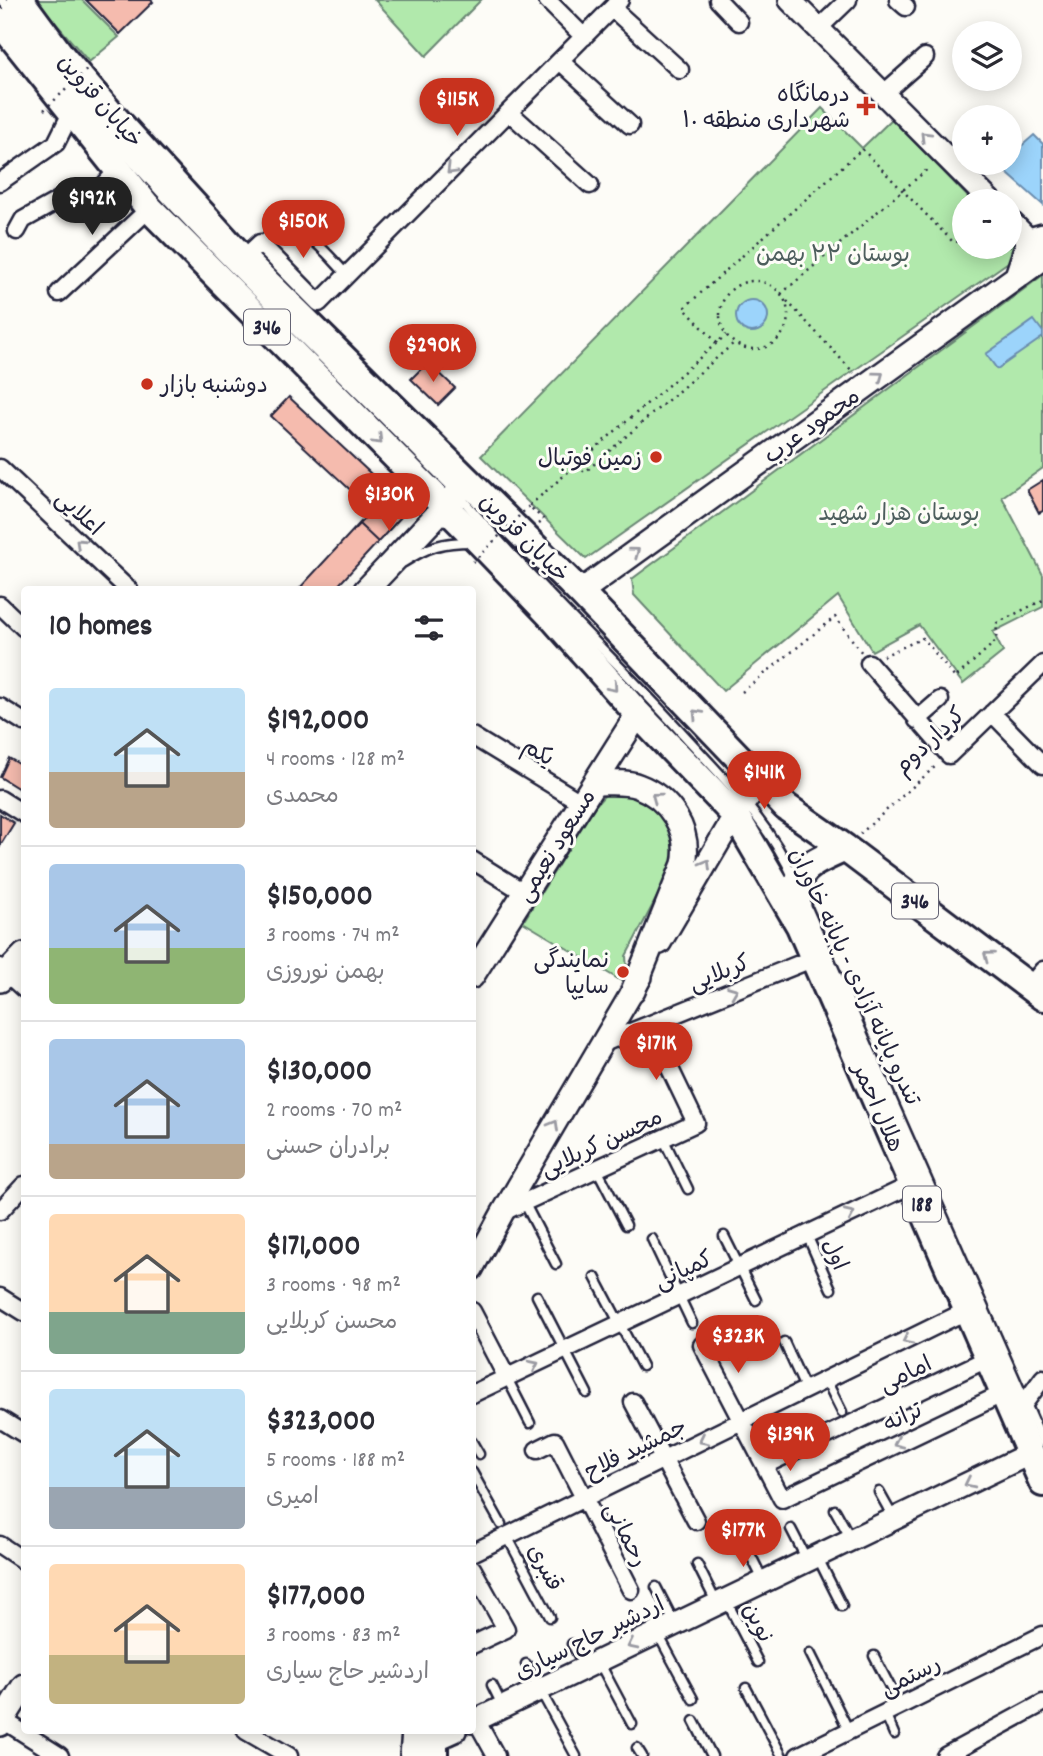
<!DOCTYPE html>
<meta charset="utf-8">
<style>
:root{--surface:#fff;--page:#f2f2f3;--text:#2b2b33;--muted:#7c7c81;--line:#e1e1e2;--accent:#c8321e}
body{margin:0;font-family:Dekko,"Playpen Sans Arabic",sans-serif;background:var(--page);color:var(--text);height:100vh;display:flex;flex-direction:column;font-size:26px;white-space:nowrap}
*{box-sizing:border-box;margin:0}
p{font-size:23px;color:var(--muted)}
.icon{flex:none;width:38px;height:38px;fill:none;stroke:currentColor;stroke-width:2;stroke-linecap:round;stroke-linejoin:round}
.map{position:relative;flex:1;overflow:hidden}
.panel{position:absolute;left:21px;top:586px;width:455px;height:1148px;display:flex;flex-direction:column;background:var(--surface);border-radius:7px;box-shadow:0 4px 18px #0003}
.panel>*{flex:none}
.tools{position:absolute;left:952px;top:21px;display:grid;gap:14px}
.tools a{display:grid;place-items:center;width:70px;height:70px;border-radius:50%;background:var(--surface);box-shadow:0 4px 18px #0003;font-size:35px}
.price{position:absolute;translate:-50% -60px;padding:0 16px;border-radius:24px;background:var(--accent);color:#fff;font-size:23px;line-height:46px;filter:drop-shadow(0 2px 4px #0008)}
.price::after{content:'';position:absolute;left:50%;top:42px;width:21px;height:16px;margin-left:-10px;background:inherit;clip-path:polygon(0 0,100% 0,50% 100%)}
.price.current{background:#222;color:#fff}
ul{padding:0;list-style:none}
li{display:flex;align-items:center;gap:21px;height:175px;padding:0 28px}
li+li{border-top:2px solid var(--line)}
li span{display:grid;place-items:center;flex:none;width:196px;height:140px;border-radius:7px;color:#555}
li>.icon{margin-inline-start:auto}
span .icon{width:84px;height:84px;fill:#fffc;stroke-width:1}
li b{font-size:30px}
h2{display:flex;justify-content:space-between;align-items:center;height:84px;padding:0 28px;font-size:30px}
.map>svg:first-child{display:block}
</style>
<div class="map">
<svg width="1043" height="1756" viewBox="0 0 1043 1756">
<rect width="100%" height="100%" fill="#fdfcf7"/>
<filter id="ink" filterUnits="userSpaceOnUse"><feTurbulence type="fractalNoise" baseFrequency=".0143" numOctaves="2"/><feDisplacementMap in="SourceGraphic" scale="14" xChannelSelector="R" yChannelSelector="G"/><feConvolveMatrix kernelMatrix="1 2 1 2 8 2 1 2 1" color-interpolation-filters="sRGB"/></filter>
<g filter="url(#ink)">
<path fill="#b1e9ac" stroke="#6a8674" stroke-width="2" d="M 36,0 L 82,0 L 119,37 L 89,62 Z
M 375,0 L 481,0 L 426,56 Z
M 822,108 L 862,148 L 892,119 L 972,201 L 964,201 L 964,247 L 1010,247 L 1010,239 L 1015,245 L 1014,258 L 586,559 L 481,456 Z
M 1043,275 L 1043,468 L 1002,497 L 1043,575 L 1043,607 L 993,632 L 1003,652 L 963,684 L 919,625 L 872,651 L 838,596 L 723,691 L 634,595 L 632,579 Z
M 615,790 L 626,790 L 667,813 L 680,853 L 626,956 L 628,985 L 523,922 L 595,806 L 604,796 Z"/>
<path fill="#9cd4fb" stroke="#6b8dae" stroke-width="2" d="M 1034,135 L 1043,144 L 1043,205 L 999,166 L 1003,163 L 1010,163 L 1010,156 Z
M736 316a16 16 0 1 1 32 0a16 16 0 1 1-32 0Z
M 1034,320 L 1043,332 L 1043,337 L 997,369 L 986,354 Z"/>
<path fill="#f5bbae" stroke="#22223b" stroke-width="2" d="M 86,0 L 151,0 L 153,2 L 120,34 Z
M 428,362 L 455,388 L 438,405 L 411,379 Z
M 289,397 L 401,502 L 401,517 L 378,542 L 359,524 L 372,510 L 271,416 Z
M 1043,480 L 1043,511 L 1039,513 L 1027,490 Z
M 359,524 L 378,542 L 334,590 L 298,590 Z
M 9,758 L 24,767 L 24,792 L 0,777 Z
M 0,814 L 14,823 L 0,846 Z"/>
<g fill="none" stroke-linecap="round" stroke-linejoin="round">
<defs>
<path id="service" d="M 2,0 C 132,183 302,333 458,494 C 529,578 610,654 684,735 C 724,779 771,824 794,879
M 260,243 C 266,238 271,231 277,229 C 301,218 332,260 347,275
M 404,562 C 429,546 443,542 471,542
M 808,910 L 1043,1442
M 663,1138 L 688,1189
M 597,1169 L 626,1225
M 524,1202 L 556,1264
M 807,1235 L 831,1289
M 724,1236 L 756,1300
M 652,1239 L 692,1323
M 595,1277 L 642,1366
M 537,1296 L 587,1393
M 784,1342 L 806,1390
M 507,1378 L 530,1423
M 826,1380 L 842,1412
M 472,1442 L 479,1454
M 472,1472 L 501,1524
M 879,1492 L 893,1517
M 835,1510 L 850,1537
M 791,1529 L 807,1560
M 507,1536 L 550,1617
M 747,1548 L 763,1580
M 817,1556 L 842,1606
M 697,1564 L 716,1602
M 656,1587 L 674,1622
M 727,1602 L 758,1662
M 658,1634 L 693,1699
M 572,1644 L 584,1665
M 810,1653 L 849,1731
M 874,1656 L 900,1706
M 599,1662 L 632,1724
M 526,1664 L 576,1756
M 492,1685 L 503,1707
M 746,1688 L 782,1756
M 885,1713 L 894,1734
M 694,1721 L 712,1756
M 637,1748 L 642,1756"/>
<path id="minor" d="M 547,0 L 584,37
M 718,0 L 739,22
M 898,0 L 906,7
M 612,8 L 680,70
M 818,29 L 848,0
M 560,61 L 630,125
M 883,94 L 925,57
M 509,112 L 590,185
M 0,182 L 56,143 L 71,113
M 17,231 L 23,220 L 66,196 L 94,196 L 118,170
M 243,259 L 260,243 L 319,303 L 620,0
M 59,293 L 150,208
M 0,468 L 129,590
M 0,605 L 24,628
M 869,663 L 949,755 L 1043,664
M 0,707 L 24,722
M 992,713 L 1043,765
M 917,720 L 940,700
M 472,736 L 582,803
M 0,799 L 24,814
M 472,860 L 525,893
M 0,967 L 24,989
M 1029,987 L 1043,970
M 601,1044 L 814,958
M 0,1211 L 24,1185
M 503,1212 L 696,1123 L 649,1025
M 0,1297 L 24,1312
M 472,1311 L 507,1378
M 702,1345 L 782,1499 L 1004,1393
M 472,1394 L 913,1184
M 633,1402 L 696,1521
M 1015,1416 L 1043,1378
M 0,1419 L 24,1434
M 537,1450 L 555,1441 L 631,1590
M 765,1465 L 989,1358
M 0,1545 L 24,1561
M 472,1553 L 968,1310
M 472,1568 L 506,1629 L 472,1645
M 3,1720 L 60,1756
M 476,1720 L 496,1756
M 246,1731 L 289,1756
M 798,1756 L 1043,1635
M 945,1756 L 1043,1703"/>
<path id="tertiary" d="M 790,0 L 990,201
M 1010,221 L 1029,240
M 660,943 L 735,815 L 761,781
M 472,1269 L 503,1212 L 641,977
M 472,1722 L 1031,1453
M 435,1740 L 455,1731
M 411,1756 L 413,1731"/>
<path id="secondary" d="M 1017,276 L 1029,240 L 1043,236
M 366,590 L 469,481
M 580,592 L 1043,258
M 595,783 C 609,783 625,781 638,786 C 670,798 691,831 684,864 L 633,991
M 472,976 L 638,714
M 0,980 L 24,955
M 0,1724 L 24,1686"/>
<path id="primary" d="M 20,0 L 62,57 L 110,113 L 243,259 L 580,592 L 786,807 L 845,848 L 1043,997
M 0,22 L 147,206 L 480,542 L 552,617 L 638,714 L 735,815 L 800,926 L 1043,1483
M 799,918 C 791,869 804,867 845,848
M 434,1731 L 434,1756"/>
</defs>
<use href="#service" stroke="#22223b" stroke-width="13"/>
<use href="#minor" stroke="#22223b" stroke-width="21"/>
<use href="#tertiary" stroke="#22223b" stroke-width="26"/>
<use href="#secondary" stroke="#22223b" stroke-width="28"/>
<use href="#primary" stroke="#22223b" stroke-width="32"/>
<path stroke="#22223b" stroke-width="2.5" stroke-dasharray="2 5" stroke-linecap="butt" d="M720 315a34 34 0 1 1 68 0a34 34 0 1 1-68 0Z
M 781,294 L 930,167
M 787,301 L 854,373
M 717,343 L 684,308 L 862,149 L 953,242 L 964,241
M 577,466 L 585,472 L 734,343
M 539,524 L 544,520 L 529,506 L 726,335
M 883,656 L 923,638 L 955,678 L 996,641 L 997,623 L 1043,600
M 742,692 L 835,617 L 862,653
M 860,834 L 938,764"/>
<use href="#service" stroke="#fdfcf7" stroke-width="8"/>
<use href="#minor" stroke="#fdfcf7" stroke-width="16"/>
<use href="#tertiary" stroke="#fdfcf7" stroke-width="21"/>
<use href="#secondary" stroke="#fdfcf7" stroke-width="23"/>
<use href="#primary" stroke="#fdfcf7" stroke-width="26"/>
<path stroke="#22223b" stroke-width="2.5" stroke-dasharray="2 5" stroke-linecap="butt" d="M 44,110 L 93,64
M 473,562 L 529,506"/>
</g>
<defs><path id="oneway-chevron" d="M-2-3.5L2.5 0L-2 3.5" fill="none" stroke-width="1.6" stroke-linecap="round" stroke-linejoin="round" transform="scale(1.75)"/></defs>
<g stroke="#9a9aa2">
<use href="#oneway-chevron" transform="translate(925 136) rotate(-135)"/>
<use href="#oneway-chevron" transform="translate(451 170) rotate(135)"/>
<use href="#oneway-chevron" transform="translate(879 376) rotate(-36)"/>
<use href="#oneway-chevron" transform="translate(378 440) rotate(45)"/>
<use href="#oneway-chevron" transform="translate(80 543) rotate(-137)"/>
<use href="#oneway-chevron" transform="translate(635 552) rotate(-36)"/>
<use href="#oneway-chevron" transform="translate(613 687) rotate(49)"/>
<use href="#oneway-chevron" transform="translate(697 714) rotate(-134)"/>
<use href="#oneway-chevron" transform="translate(656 797) rotate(-143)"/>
<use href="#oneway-chevron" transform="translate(706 864) rotate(-60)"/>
<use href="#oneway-chevron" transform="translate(988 956) rotate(-143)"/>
<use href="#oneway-chevron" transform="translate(733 991) rotate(-22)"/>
<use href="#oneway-chevron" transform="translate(554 1125) rotate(-60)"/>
<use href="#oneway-chevron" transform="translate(850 1214) rotate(-25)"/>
<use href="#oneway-chevron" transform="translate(907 1340) rotate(154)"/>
<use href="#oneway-chevron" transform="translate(534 1365) rotate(-26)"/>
<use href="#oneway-chevron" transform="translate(703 1440) rotate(154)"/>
<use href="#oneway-chevron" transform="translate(898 1443) rotate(155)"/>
<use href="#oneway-chevron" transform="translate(969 1483) rotate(154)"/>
<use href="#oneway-chevron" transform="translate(632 1645) rotate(154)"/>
</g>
</g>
<g fill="#c8321e" stroke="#fdfcf7" stroke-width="2.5">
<path d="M862.5 95.5h7v7h7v7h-7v7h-7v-7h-7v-7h7z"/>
<circle cx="147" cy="384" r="7"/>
<circle cx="656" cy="457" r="7"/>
<circle cx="623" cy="972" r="7"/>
</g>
<g text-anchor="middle" stroke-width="6" stroke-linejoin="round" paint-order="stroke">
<g fill="#fdfcf7" stroke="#646373" stroke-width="2">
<rect x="244" y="309.5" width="46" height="35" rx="5"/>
<rect x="892" y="883.5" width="46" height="35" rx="5"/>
<rect x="903" y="1186.5" width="38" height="35" rx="5"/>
</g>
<g font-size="21" font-weight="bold" fill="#22223b">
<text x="267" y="334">346</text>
<text x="915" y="908">346</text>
<text x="922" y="1211">188</text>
</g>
<g font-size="23" fill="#22223b" stroke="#fdfcf7" text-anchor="end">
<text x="850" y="101">درمانگاه<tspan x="850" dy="26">شهرداری منطقه ۱۰</tspan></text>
<text x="161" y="392" text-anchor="start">دوشنبه بازار</text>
<text x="642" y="465">زمین فوتبال</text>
<text x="609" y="967">نمایندگی<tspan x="609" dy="26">سایپا</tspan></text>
</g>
<g font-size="23" fill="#22223b" stroke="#fdfcf7">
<text transform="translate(101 100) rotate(49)" y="8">خیابان قزوین</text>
<text transform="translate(811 425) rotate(-36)" y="8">محمود عرب</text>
<text transform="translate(80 512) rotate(43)" y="8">اعلایی</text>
<text transform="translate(525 537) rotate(45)" y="8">خیابان قزوین</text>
<text transform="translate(929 740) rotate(-43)" y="8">کردار دوم</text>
<text transform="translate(539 751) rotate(31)" y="8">یکم</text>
<text transform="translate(555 845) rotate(-58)" y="8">مسعود نعیمی</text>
<text transform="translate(719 972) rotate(-22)" y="8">کربلایی</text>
<text transform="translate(856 976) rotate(65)" y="8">تندرو پایانه آزادی - پایانه خاوران</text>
<text transform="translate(879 1107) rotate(66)" y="8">هلال احمر</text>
<text transform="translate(601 1142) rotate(-25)" y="8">محسن کربلایی</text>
<text transform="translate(836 1254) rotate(66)" y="8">اول</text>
<text transform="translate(683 1269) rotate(-25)" y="8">کمپانی</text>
<text transform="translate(905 1373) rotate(-26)" y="8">امامی</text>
<text transform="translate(902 1416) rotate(-25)" y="8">ترانه</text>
<text transform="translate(635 1448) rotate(-26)" y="8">جمشید فلاح</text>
<text transform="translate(627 1534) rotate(63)" y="8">رحمانی</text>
<text transform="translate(546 1567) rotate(62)" y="8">قنبری</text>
<text transform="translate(759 1622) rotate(63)" y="8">نوین</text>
<text transform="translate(589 1637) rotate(-26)" y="8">اردشیر حاج سیاری</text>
<text transform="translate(910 1675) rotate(-26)" y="8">رستمی</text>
</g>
<g font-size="23" fill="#4d5e5d" stroke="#fdfcf7">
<text x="833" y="261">بوستان ۲۲ بهمن</text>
<text x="899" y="520">بوستان هزار شهید</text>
</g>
</g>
</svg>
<div class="tools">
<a><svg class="icon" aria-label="layers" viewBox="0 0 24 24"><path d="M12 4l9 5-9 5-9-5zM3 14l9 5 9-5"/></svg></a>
<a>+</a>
<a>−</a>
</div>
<b class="price" style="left:457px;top:138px">$115K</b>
<b class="price current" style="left:92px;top:237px">$192K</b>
<b class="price" style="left:303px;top:260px">$150K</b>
<b class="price" style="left:433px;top:384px">$290K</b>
<b class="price" style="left:389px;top:533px">$130K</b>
<b class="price" style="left:764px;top:811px">$141K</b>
<b class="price" style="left:656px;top:1082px">$171K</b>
<b class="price" style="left:738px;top:1375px">$323K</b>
<b class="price" style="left:790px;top:1473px">$139K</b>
<b class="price" style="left:743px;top:1569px">$177K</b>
<section class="panel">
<h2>10 homes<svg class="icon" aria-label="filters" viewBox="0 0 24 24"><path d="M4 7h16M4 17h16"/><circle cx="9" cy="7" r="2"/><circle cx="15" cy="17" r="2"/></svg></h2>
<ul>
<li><span style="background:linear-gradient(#bfe0f5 60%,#b9a48a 0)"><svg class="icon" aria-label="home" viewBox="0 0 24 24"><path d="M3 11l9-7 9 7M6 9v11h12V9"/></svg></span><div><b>$192,000</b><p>4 rooms · 128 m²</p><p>محمدی</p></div></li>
<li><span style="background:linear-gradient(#a9c7e8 60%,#8fb573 0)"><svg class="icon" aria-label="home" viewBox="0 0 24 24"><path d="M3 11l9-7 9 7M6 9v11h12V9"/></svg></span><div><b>$150,000</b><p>3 rooms · 74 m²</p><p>بهمن نوروزی</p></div></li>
<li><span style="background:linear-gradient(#a9c7e8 75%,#b9a48a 0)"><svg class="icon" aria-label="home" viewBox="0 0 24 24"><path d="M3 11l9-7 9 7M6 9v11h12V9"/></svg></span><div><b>$130,000</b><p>2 rooms · 70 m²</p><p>برادران حسنی</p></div></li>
<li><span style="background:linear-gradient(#ffd9b3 70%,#7fa58c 0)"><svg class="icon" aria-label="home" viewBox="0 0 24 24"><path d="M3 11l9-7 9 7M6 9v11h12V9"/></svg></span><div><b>$171,000</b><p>3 rooms · 98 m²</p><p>محسن کربلایی</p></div></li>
<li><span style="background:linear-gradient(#bfe0f5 70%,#9aa5b1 0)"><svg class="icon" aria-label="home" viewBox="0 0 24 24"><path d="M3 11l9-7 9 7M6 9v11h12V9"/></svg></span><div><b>$323,000</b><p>5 rooms · 188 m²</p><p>امیری</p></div></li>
<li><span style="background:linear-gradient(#ffd9b3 65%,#c2b280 0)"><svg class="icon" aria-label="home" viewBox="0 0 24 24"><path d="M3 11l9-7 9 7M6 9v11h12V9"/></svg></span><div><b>$177,000</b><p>3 rooms · 83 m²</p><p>اردشیر حاج سیاری</p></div></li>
</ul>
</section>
</div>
